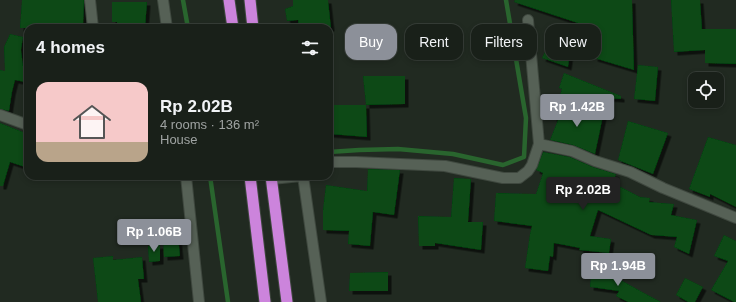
<!DOCTYPE html>
<meta charset="utf-8">
<style>
:root{--surface:#192019;--page:#222822;--text:#f1f3f6;--muted:#9fa3a2;--line:#373e38;--accent:#8c9099}
body{margin:0;font-family:Helvetica,sans-serif;background:var(--page);color:var(--text);height:100vh;display:flex;flex-direction:column;font-size:15px;white-space:nowrap}
*{box-sizing:border-box;margin:0}
p{font-size:13px;color:var(--muted)}
.icon{flex:none;width:22px;height:22px;fill:none;stroke:currentColor;stroke-width:2;stroke-linecap:round;stroke-linejoin:round}
.map{position:relative;flex:1;overflow:hidden}
.sheet{position:absolute;left:24px;top:24px;width:309px;height:156px;display:flex;flex-direction:column;background:var(--surface);border-radius:12px;box-shadow:0 2px 6px #0003,0 0 0 1px var(--line)}
.sheet>*{flex:none}
.top-card{position:absolute;left:345px;top:24px;width:331px;height:36px;display:flex;gap:8px}
.controls{position:absolute;left:688px;top:72px;display:grid;gap:8px}
.controls a{display:grid;place-items:center;width:36px;height:36px;border-radius:8px;background:var(--surface);box-shadow:0 2px 6px #0003,0 0 0 1px var(--line);font-size:20px}
.price{position:absolute;translate:-50% -34px;padding:0 9px;border-radius:4px;background:var(--accent);color:#fff;font-size:13px;line-height:26px;filter:drop-shadow(0 1px 2px #0008)}
.price::after{content:'';position:absolute;left:50%;top:24px;width:12px;height:9px;margin-left:-6px;background:inherit;clip-path:polygon(0 0,100% 0,50% 100%)}
.price.selected{background:#222;color:#fff}
ul{padding:0;list-style:none}
li{display:flex;align-items:center;gap:12px;height:100px;padding:0 12px}
li span{display:grid;place-items:center;flex:none;width:112px;height:80px;border-radius:12px;color:#555}
li>.icon{margin-inline-start:auto}
span .icon{width:48px;height:48px;fill:#fffc;stroke-width:1}
li b{font-size:17px}
h2{display:flex;justify-content:space-between;align-items:center;height:48px;padding:0 12px;font-size:17px}
.tag{padding:0 14px;border-radius:12px;background:var(--surface);box-shadow:0 2px 6px #0003,0 0 0 1px var(--line);font-size:14px;line-height:36px}
.tag.selected{background:var(--accent);color:#fff}
.map>svg:first-child{display:block}
</style>
<div class="map">
<svg width="736" height="302" viewBox="0 0 736 302">
<defs>
<filter id="shadow"><feDropShadow dx="3.5" dy="3.5" stdDeviation="0" flood-color="#0009"/></filter>
</defs>
<rect width="100%" height="100%" fill="#212a21"/>
<g fill="none" stroke-linecap="round" stroke-linejoin="round">
<path stroke="#29652e" stroke-width="4.5" d="M 183,0 L 188,28
M 329,152 L 359,150 L 398,149 L 453,154 L 503,165 L 524,157 L 526,118 L 506,0
M 210,176 L 228,302"/>
</g>
<path fill="#074a12" filter="url(#shadow)" d="M 22,0 L 84,0 L 83,28 L 20,28 Z
M 293,0 L 328,0 L 331,28 L 299,28 L 298,20 L 287,21 L 285,9 L 293,6 Z
M 515,0 L 632,0 L 634,70 L 594,58 L 599,30 L 514,2 Z
M 671,0 L 700,0 L 702,29 L 736,29 L 736,64 L 705,63 L 705,50 L 674,52 Z
M 112,2 L 147,2 L 145,28 L 117,28 L 117,22 L 112,22 Z
M 10,34 L 23,37 L 21,50 L 25,82 L 15,80 L 12,92 L 9,111 L 0,109 L 0,70 L 5,71 L 4,47 Z
M 549,44 L 570,53 L 568,67 L 542,58 Z
M 638,65 L 658,67 L 655,101 L 634,99 Z
M 564,73 L 621,96 L 621,99 L 560,95 L 562,89 L 559,88 Z
M 363,76 L 405,76 L 405,104 L 366,105 Z
M 329,105 L 366,105 L 367,137 L 329,134 Z
M 557,105 L 603,116 L 595,154 L 573,145 L 550,140 L 558,120 L 553,118 Z
M 628,121 L 668,133 L 653,174 L 618,160 Z
M 0,123 L 28,134 L 28,168 L 10,162 L 3,186 L 0,186 Z
M 708,137 L 736,145 L 736,207 L 710,194 L 710,197 L 689,189 Z
M 543,152 L 570,157 L 593,167 L 616,174 L 613,183 L 640,197 L 650,198 L 649,202 L 674,204 L 671,215 L 697,220 L 689,254 L 674,247 L 677,237 L 651,235 L 598,210 L 590,236 L 611,239 L 609,253 L 579,250 L 580,248 L 554,243 L 553,257 L 550,256 L 548,271 L 525,268 L 530,234 L 532,226 L 494,221 L 496,193 L 536,194 L 543,173 L 536,170 Z
M 368,169 L 400,170 L 394,215 L 373,212 L 370,246 L 348,244 L 349,231 L 323,230 L 323,210 L 326,185 L 367,191 Z
M 454,178 L 471,179 L 468,222 L 483,222 L 481,250 L 435,243 L 435,246 L 419,246 L 418,216 L 451,217 Z
M 724,235 L 736,241 L 736,302 L 734,302 L 711,290 L 728,261 L 714,256 Z
M 163,236 L 178,236 L 180,256 L 164,257 Z
M 160,245 L 160,261 L 149,262 L 148,246 Z
M 113,256 L 113,260 L 142,257 L 144,279 L 138,279 L 141,302 L 98,302 L 93,258 Z
M 592,264 L 644,293 L 661,302 L 628,302 L 616,296 L 619,291 L 590,287 Z
M 388,272 L 388,291 L 349,291 L 350,273 Z
M 685,278 L 703,287 L 695,302 L 688,302 L 676,295 Z"/>
<g fill="none" stroke-linecap="round" stroke-linejoin="round">
<defs>
<path id="minor" d="M 90,0 L 93,28
M 528,20 L 539,144
M 0,115 L 28,125
M 329,162 L 356,162 L 445,166 L 503,178 L 519,178 L 528,171 L 532,165 L 539,144 L 572,151 L 595,161 L 630,172 L 663,188 L 736,218
M 303,176 L 321,302
M 272,179 L 301,176"/>
<path id="tertiary" d="M 163,0 L 167,28
M 186,176 L 199,302"/>
<path id="trunk" d="M 229,0 L 233,28
M 250,0 L 253,28
M 250,176 L 265,302
M 271,176 L 287,302"/>
</defs>
<use href="#minor" stroke="#3f483f" stroke-width="12"/>
<use href="#tertiary" stroke="#3f483f" stroke-width="12"/>
<use href="#trunk" stroke="#3f483f" stroke-width="13"/>
<use href="#minor" stroke="#566156" stroke-width="10"/>
<use href="#tertiary" stroke="#566156" stroke-width="10"/>
<use href="#trunk" stroke="#cc84dc" stroke-width="11"/>
</g>
</svg>
<div class="controls">
<a><svg class="icon" aria-label="locate" viewBox="0 0 24 24"><circle cx="12" cy="12" r="6"/><path d="M12 2v4M12 18v4M2 12h4M18 12h4"/></svg></a>
</div>
<b class="price" style="left:577px;top:128px">Rp 1.42B</b>
<b class="price selected" style="left:583px;top:211px">Rp 2.02B</b>
<b class="price" style="left:154px;top:253px">Rp 1.06B</b>
<b class="price" style="left:618px;top:287px">Rp 1.94B</b>
<div class="top-card">
<a class="tag selected">Buy</a>
<a class="tag">Rent</a>
<a class="tag">Filters</a>
<a class="tag">New</a>
</div>
<section class="sheet">
<h2>4 homes<svg class="icon" aria-label="filters" viewBox="0 0 24 24"><path d="M4 7h16M4 17h16"/><circle cx="9" cy="7" r="2"/><circle cx="15" cy="17" r="2"/></svg></h2>
<ul>
<li><span style="background:linear-gradient(#f6c9c9 75%,#b9a48a 0)"><svg class="icon" aria-label="home" viewBox="0 0 24 24"><path d="M3 11l9-7 9 7M6 9v11h12V9"/></svg></span><div><b>Rp 2.02B</b><p>4 rooms · 136 m²</p><p>House</p></div></li>
</ul>
</section>
</div>
